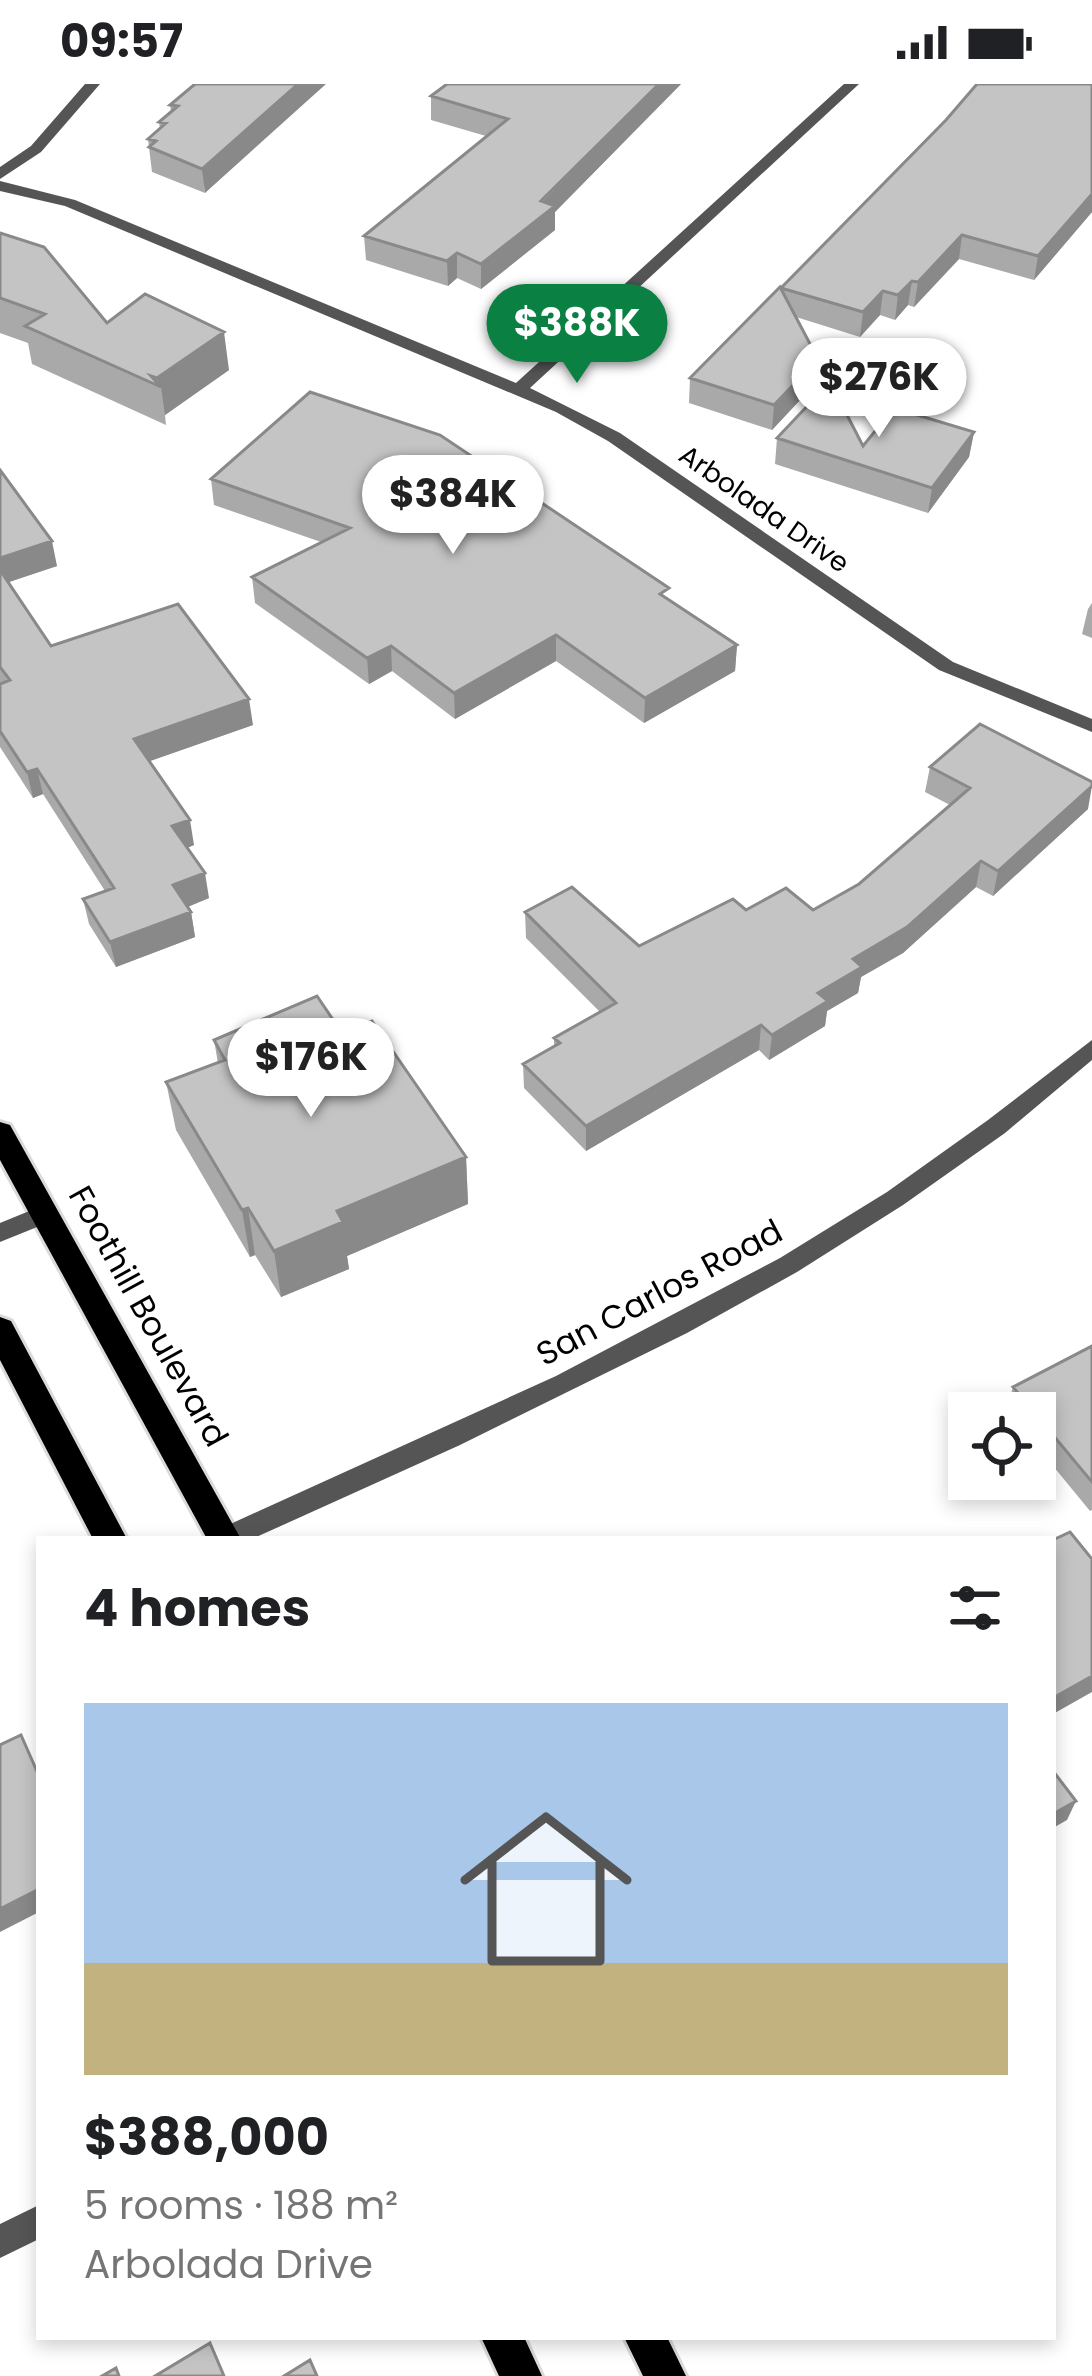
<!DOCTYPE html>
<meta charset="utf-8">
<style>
:root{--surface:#fff;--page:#f2f2f2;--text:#202124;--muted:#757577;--accent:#0b8043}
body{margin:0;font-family:Poppins,sans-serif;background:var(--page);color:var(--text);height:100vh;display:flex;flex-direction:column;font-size:45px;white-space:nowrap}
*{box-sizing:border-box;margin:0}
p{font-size:39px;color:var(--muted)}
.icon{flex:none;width:66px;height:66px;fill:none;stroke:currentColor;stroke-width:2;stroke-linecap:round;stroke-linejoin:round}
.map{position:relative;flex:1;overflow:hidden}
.details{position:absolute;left:36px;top:1452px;width:1020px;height:804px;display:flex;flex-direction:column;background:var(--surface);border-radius:0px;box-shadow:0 6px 18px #0003}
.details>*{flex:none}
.buttons{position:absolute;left:948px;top:1308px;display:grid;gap:24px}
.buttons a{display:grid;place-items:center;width:108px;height:108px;border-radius:0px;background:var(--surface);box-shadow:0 6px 18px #0003;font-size:60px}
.price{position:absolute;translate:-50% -102px;padding:0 27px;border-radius:42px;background:#fff;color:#222;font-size:39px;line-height:78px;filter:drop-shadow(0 3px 6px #0008)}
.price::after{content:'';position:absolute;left:50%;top:72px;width:36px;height:27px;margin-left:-18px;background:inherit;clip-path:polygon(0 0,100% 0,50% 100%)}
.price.on{background:var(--accent);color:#fff}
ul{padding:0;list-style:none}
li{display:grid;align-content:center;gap:24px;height:636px;padding:0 48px}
li span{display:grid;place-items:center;height:372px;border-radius:0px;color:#555}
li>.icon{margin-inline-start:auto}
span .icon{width:216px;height:216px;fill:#fffc;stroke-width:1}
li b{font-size:51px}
h2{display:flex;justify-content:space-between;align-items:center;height:144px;padding:0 48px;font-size:51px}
.status{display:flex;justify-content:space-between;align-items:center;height:84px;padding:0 60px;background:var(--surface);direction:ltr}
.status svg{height:33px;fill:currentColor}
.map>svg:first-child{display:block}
</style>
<div class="status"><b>09:57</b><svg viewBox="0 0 49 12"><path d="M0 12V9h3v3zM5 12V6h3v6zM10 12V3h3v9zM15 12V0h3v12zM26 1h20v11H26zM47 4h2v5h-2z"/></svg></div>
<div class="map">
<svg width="1092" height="2292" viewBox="0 0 1092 2292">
<rect width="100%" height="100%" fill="#fff"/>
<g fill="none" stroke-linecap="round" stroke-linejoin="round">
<defs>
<path id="primary" d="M 0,1038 L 10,1041 L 241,1455 L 207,1455 L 0,1076 Z
M 0,1233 L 11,1237 L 127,1455 L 93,1455 L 0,1276 Z
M 481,2253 L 524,2253 L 542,2292 L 499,2292 Z
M 624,2253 L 667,2253 L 686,2292 L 643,2292 Z"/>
</defs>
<use href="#primary" stroke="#dbdbdb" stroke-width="6"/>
<path fill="#555" fill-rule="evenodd" d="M 85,0 L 100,0 L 41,68 L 0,95 L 0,83 L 31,62 Z
M 844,0 L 859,0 L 530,304 L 620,349 L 953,578 L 1092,635 L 1092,648 L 939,586 L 608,357 L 556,328 L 65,122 L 0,107 L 0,97 L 75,116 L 516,299 Z
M 1092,956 L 1092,976 L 1005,1049 L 903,1121 L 797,1188 L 687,1249 L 460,1361 L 252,1455 L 211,1455 L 215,1447 L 556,1292 L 780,1174 L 887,1108 L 988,1036 Z
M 44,1121 L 52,1123 L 56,1130 L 52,1137 L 0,1158 L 0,1139 Z
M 39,2121 L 39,2155 L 0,2174 L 0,2140 Z"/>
<use href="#primary" fill="#000" fill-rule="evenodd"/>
</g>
<path fill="#a9a9a9" d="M 195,0 L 205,109 L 152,88 L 148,55 L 160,45 L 159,38 L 171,28 L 170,21 Z
M 681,0 L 555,128 L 555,146 L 481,205 L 457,194 L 448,202 L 366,176 L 364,152 L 486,52 L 431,36 L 431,12 Z
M 1092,0 L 1092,128 L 1034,196 L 959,175 L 914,223 L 908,221 L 895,236 L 880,231 L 860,253 L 796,233 L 818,275 L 815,300 L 772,346 L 689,319 L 690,294 L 780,203 Z
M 0,149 L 107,239 L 229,286 L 165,331 L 166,341 L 32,280 L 28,259 L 0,249 Z
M 974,348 L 969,373 L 928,429 L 775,380 L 777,354 L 863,362 Z
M 0,386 L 57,482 L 9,498 L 51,562 L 253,641 L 149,677 L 194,761 L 187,764 L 209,814 L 187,823 L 191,828 L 195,853 L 116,883 L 89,840 L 83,815 L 105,807 L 43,710 L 33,714 L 0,663 Z
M 211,395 L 669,515 L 737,561 L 735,587 L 644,639 L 556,577 L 455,635 L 392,587 L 369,600 L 255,519 L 252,493 L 321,458 L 214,421 Z
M 1092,519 L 1092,554 L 1082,550 L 1088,525 Z
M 930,683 L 1088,725 L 993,812 L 976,803 L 903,869 L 861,893 L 858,909 L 827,927 L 825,942 L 769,976 L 759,966 L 586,1067 L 524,1004 L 523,980 L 554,963 L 554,954 L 600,928 L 526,854 L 525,828 L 639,862 L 746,826 L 813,826 L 859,800 L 950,721 L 925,708 Z
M 342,949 L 466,1073 L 468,1120 L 347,1172 L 349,1185 L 281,1213 L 255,1171 L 250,1173 L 176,1046 L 166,998 L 218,979 L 214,956 Z
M 1092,1262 L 1092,1426 L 1090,1427 L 1035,1360 L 1035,1329 L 1009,1329 L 1006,1326 L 1013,1303 Z"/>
<path fill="#898989" d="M 298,0 L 326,0 L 205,109 L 202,85 Z
M 659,0 L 681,0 L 555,128 L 555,146 L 481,205 L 481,180 Z
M 1092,110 L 1092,128 L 1034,196 L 1038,172 Z
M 962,151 L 959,175 L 914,223 L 918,198 Z
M 457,169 L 457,194 L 448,202 L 447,177 Z
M 912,197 L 908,221 L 895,236 L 898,211 Z
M 883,207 L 880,231 L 860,253 L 863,228 Z
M 224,248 L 229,286 L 165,331 L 161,303 L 158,302 L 157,294 Z
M 818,275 L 815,300 L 772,346 L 774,321 Z
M 974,348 L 969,373 L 928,429 L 932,404 Z
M 52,457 L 57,482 L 0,501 L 0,474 Z
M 556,551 L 556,577 L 455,635 L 454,609 Z
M 737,561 L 735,587 L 644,639 L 645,614 Z
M 391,562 L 392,587 L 369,600 L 367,574 Z
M 249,615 L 253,641 L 139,681 L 134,655 Z
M 37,685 L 43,710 L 33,714 L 27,688 Z
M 1092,702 L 1088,725 L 993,812 L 998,787 Z
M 190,736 L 194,761 L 177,768 L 172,742 Z
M 981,777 L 976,803 L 903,869 L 861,893 L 858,909 L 827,927 L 825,942 L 769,976 L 772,951 L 853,875 Z
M 205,789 L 209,814 L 178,827 L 173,801 Z
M 191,828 L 195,853 L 116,883 L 110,858 Z
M 761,941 L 759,966 L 586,1067 L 586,1042 Z
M 466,1073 L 468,1120 L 347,1172 L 349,1185 L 281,1213 L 274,1167 L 337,1127 Z
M 248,1124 L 255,1171 L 250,1173 L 242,1126 Z
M 1092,1592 L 1092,1608 L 1053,1630 L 1053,1614 Z
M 1076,1717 L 1067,1736 L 1053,1744 L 1053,1730 Z
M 39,1805 L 39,1828 L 0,1848 L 0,1825 Z"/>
<path fill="#c4c4c4" stroke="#898989" stroke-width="3" d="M 195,0 L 298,0 L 202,85 L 149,63 L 156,57 L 148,55 L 166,39 L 159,38 L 178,22 L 170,21 Z
M 447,0 L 659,0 L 541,117 L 555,122 L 481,180 L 457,169 L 447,177 L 364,152 L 508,35 L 431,12 Z
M 977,0 L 1092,0 L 1092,110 L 1038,172 L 962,151 L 918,198 L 912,197 L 898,211 L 883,207 L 863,228 L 781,204 L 946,36 Z
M 0,149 L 44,163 L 107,239 L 145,210 L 224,248 L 157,294 L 151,292 L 161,303 L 25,242 L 45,230 L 0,214 Z
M 780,203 L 818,275 L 774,321 L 690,294 Z
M 830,298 L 863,362 L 894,324 L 974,348 L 932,404 L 777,354 Z
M 310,308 L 440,351 L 669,504 L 660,510 L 737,561 L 645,614 L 556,551 L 454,609 L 391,562 L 367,574 L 252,493 L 350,444 L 211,395 Z
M 0,386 L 52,457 L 0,474 Z
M 0,486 L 51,562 L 178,520 L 249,615 L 134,655 L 190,736 L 172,742 L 205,789 L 173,801 L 191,828 L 110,858 L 83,815 L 114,804 L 37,685 L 27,688 L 0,647 L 0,600 L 10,596 L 0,583 Z
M 980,640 L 1092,698 L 1092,702 L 998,787 L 981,777 L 907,843 L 853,875 L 862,883 L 818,909 L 828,917 L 772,951 L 761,941 L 586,1042 L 523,980 L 560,959 L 554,954 L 616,919 L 525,828 L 572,803 L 639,862 L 733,815 L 746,826 L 786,804 L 813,826 L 859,800 L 970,704 L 930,683 Z
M 317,912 L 342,949 L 372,937 L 466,1073 L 337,1127 L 343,1138 L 274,1167 L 248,1124 L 242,1126 L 166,998 L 225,976 L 214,956 Z
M 1092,1262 L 1092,1398 L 1013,1303 Z
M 1070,1448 L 1092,1475 L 1092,1592 L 1053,1614 L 1053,1456 Z
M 21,1651 L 39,1692 L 39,1805 L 0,1825 L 0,1661 Z
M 1053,1687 L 1076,1717 L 1053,1730 Z
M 210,2259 L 224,2292 L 155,2292 Z
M 310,2276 L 317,2292 L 284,2292 Z
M 116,2284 L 119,2292 L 102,2292 Z"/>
<g text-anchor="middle" stroke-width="10" stroke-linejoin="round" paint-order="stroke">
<g font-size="27" fill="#000" stroke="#fff">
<text transform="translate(764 425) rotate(35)" y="9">Arbolada Drive</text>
</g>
<g font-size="33" fill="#000" stroke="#fff">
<text transform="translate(659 1208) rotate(-28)" y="12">San Carlos Road</text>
<text transform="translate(149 1232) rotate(61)" y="12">Foothill Boulevard</text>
</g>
</g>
</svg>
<div class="buttons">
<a><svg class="icon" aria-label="locate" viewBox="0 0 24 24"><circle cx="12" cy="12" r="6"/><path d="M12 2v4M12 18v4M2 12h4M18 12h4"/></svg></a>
</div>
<b class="price on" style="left:577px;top:302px">$388K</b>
<b class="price" style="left:879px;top:356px">$276K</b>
<b class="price" style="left:453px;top:473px">$384K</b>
<b class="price" style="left:311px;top:1036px">$176K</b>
<section class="details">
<h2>4 homes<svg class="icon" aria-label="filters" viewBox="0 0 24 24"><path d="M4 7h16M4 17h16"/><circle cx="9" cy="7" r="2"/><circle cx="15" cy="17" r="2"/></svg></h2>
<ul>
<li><span style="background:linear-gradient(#a9c7e8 70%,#c2b280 0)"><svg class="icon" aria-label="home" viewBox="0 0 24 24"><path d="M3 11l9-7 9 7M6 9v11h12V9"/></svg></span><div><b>$388,000</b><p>5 rooms · 188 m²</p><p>Arbolada Drive</p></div></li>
</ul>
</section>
</div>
